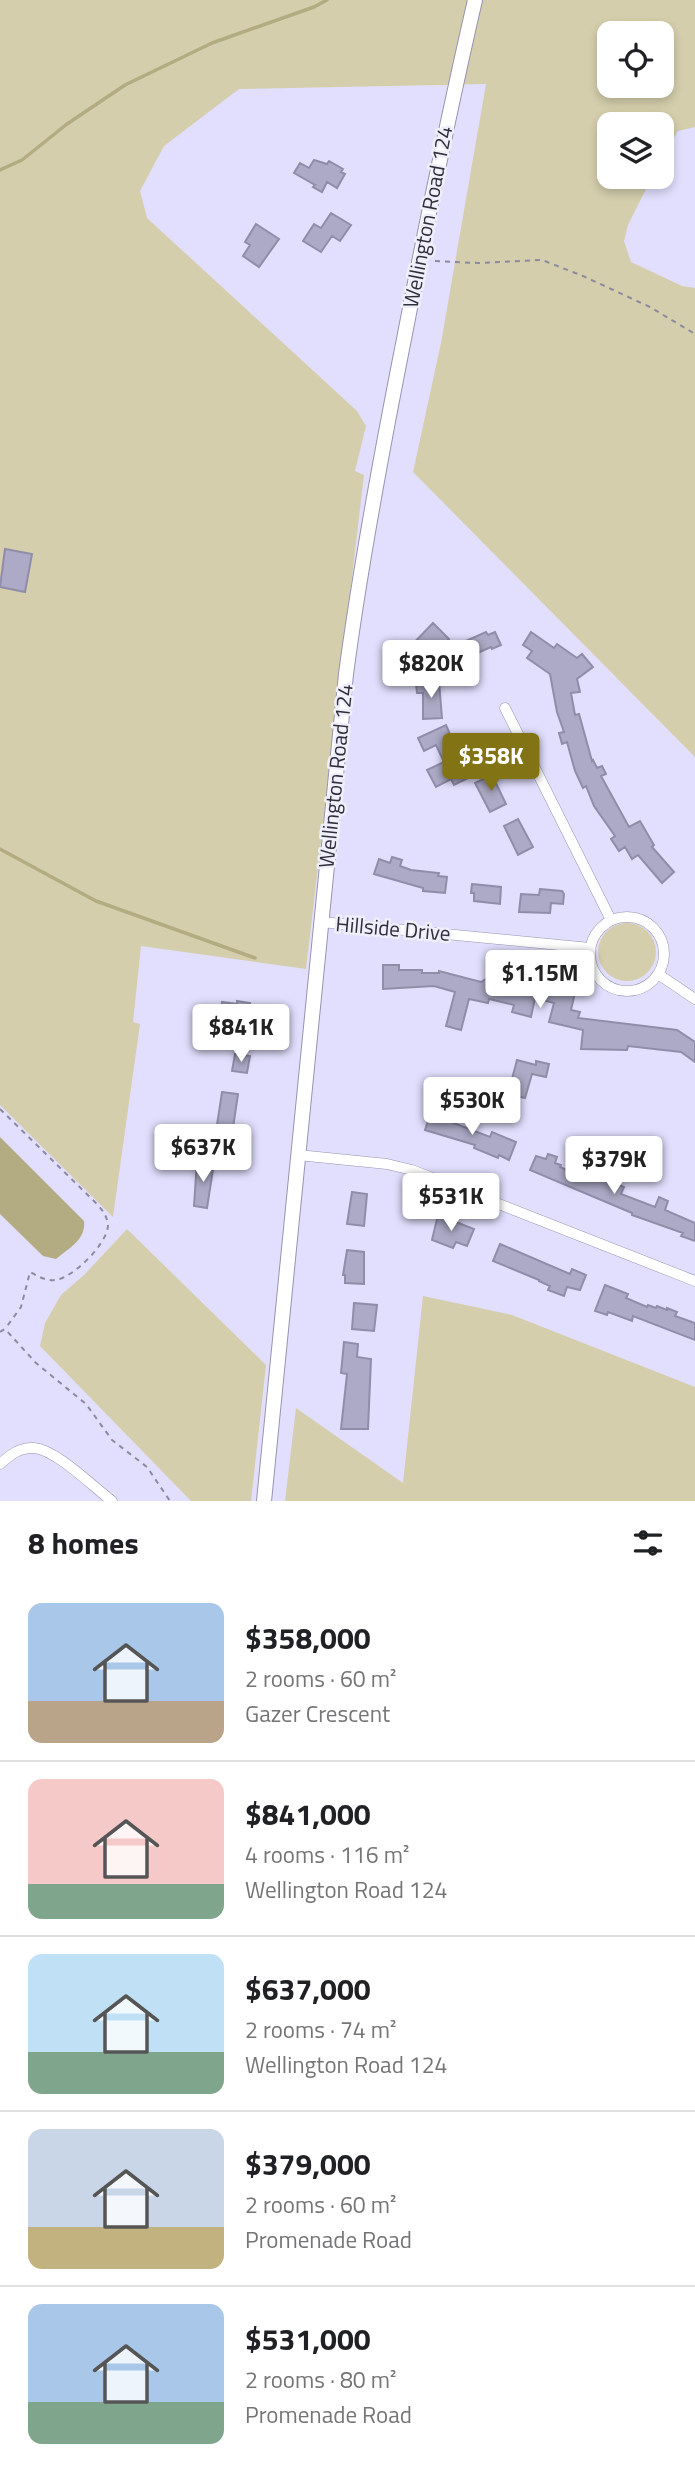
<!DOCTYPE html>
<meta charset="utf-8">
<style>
:root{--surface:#fff;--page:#f6f6f6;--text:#202124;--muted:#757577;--line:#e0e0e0;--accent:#827314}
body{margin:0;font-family:"Titillium Web",sans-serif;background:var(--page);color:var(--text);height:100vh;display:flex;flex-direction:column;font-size:26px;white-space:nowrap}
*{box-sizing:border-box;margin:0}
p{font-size:23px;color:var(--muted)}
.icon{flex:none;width:38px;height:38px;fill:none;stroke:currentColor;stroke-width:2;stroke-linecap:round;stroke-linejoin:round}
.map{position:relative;height:1501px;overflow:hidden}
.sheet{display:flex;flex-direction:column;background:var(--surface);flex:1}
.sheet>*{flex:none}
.tools{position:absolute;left:597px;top:21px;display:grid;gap:14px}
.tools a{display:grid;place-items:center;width:77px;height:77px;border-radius:14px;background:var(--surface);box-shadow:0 4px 10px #0003;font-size:35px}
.price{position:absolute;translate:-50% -60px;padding:0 16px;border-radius:7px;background:#fff;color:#222;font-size:23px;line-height:46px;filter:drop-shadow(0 2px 4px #0008)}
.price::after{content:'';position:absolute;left:50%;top:42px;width:21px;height:16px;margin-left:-10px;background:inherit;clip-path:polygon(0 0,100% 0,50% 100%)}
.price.current{background:var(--accent);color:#fff}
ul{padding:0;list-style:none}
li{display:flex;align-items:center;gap:21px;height:175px;padding:0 28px}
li+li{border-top:2px solid var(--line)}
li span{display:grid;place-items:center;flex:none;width:196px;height:140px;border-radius:14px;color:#555}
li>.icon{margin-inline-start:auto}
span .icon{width:84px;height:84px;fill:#fffc;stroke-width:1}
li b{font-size:30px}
h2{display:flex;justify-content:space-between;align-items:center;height:84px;padding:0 28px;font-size:30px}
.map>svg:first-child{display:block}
</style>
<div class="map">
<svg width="695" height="1501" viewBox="0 0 695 1501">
<rect width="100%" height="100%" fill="#e1dffd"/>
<path fill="#d4ceac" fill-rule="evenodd" d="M 0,0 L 695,0 L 695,127 L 678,131 L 662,156 L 662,124 L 609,124 L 609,177 L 652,177 L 628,225 L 624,241 L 631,262 L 682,286 L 695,288 L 695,757 L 413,472 L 441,343 L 486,84 L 239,89 L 164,146 L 140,191 L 147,218 L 357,411 L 366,426 L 355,471 L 364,475 L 306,969 L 141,946 L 133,1022 L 140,1024 L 113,1217 L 0,1105 ZM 609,33 L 662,33 L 662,86 L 609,86 Z
M598 952a29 29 0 1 1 58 0a29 29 0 1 1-58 0Z
M 127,1229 L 266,1365 L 251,1501 L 191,1501 L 40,1346 L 45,1323 L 61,1295 L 84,1275 Z
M 423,1296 L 512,1315 L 695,1387 L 695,1501 L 285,1501 L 296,1408 L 403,1483 Z"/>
<path fill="#b3ac82" d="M 0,1137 L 84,1221 C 86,1240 69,1248 56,1259 L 43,1256 L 0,1214 Z"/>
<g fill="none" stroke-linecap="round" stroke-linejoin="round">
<path stroke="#b3ac82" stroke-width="3.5" d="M 0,170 L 22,160 L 67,124 L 125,85 L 212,43 L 314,7 L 327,0
M 0,849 L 96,901 L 255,958"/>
</g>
<path fill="#acaac6" stroke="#908da9" stroke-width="2" d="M 314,160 L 327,164 L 329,161 L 343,169 L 341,172 L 345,174 L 337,188 L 327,182 L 322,192 L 313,187 L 315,185 L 294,173 L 300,163 L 309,168 Z
M 331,213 L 351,225 L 340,241 L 332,236 L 321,252 L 303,241 L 314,224 L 321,228 Z
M 256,224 L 279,239 L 259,267 L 243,256 L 250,245 L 245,242 Z
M 5,549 L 32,554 L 25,592 L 0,587 Z
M 433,623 L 449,639 L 425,664 L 409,648 Z
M 486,632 L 488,635 L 495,632 L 501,645 L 492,649 L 491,647 L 466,658 L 459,644 Z
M 531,632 L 554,648 L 557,644 L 577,658 L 582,654 L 593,667 L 577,679 L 580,692 L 571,693 L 575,715 L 579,714 L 592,761 L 593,760 L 597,768 L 602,766 L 606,774 L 601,776 L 629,827 L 640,821 L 654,845 L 652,847 L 674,872 L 662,883 L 638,855 L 632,859 L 625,847 L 619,851 L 611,839 L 615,836 L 594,806 L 586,786 L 583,788 L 575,771 L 567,742 L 562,744 L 559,733 L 564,732 L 557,712 L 550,674 L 527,658 L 532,651 L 523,645 Z
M 439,682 L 442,718 L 423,719 L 423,693 L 417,693 L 416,684 Z
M 446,725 L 459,755 L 463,753 L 474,775 L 454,785 L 451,779 L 436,787 L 427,770 L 444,762 L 436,745 L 424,751 L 418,738 Z
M 492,775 L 506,804 L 490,812 L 475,783 Z
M 518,819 L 533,847 L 518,855 L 504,826 Z
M 392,857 L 402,860 L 400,866 L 411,870 L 439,873 L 438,876 L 447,877 L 445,893 L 423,891 L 423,888 L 374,874 L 379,859 L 390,863 Z
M 472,884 L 501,887 L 500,904 L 474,901 L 474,893 L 471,893 Z
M 540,889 L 562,891 L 564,894 L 563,904 L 551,903 L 550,913 L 519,912 L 521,894 L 539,895 Z
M 383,965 L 399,965 L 399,970 L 422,970 L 422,973 L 439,973 L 439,971 L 481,982 L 494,974 L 513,981 L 511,987 L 528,992 L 530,983 L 557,990 L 558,983 L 576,988 L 571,1010 L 580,1012 L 578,1018 L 677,1030 L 695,1042 L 695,1062 L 681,1052 L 628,1046 L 627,1050 L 581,1049 L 583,1030 L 549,1022 L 554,1003 L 535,998 L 531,1017 L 512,1012 L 514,1005 L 489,999 L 488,1003 L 469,999 L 461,1030 L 446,1026 L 455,992 L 434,986 L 383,989 Z
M 237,1001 L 250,1003 L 248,1023 L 245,1023 L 244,1029 L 220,1026 L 222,1002 L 237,1004 Z
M 235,1054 L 250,1056 L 247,1073 L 232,1071 Z
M 517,1060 L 536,1065 L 536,1061 L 549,1064 L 546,1077 L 532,1074 L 525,1098 L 508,1094 Z
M 222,1092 L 238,1094 L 233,1128 L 217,1125 Z
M 430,1114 L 490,1137 L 492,1132 L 516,1142 L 509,1160 L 499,1155 L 498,1158 L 474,1148 L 475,1145 L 425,1130 Z
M 548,1154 L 557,1157 L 555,1163 L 561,1165 L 560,1167 L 582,1177 L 585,1171 L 624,1187 L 621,1194 L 655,1207 L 659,1197 L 668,1201 L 665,1210 L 695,1223 L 695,1241 L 681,1236 L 683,1233 L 632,1215 L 632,1213 L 530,1170 L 536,1156 L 546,1159 Z
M 197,1161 L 214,1163 L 207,1208 L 194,1206 Z
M 352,1192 L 367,1194 L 364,1226 L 347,1224 Z
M 438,1215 L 474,1229 L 467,1246 L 456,1242 L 453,1248 L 432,1240 Z
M 500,1244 L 570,1274 L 572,1269 L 586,1275 L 580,1290 L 567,1287 L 564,1296 L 548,1290 L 550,1286 L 539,1281 L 539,1280 L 493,1261 Z
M 347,1250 L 364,1252 L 364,1284 L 345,1283 L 345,1275 L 343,1275 Z
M 605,1285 L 628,1294 L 626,1298 L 647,1307 L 648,1305 L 656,1308 L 657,1306 L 667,1310 L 667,1308 L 677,1312 L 675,1316 L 695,1323 L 695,1340 L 633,1316 L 632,1321 L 608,1312 L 607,1315 L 595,1311 Z
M 354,1303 L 377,1305 L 374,1331 L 352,1329 Z
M 344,1342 L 358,1344 L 357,1357 L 371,1359 L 368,1429 L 341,1429 L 347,1374 L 341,1373 Z"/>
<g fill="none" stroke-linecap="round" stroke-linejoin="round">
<defs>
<path id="minor" d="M 505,708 L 611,920
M590 954a37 37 0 1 1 74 0a37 37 0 1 1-74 0Z
M 321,922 L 590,948
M 658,974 L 695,999
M 298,1155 L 387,1164 L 412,1170 L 695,1281
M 0,1464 C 10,1455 20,1447 34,1448 C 57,1450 93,1487 112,1501"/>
<path id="secondary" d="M 264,1501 L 346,674 C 361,561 382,450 404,339 C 426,225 449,113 475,0"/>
</defs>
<use href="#minor" stroke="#9794b0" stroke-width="11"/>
<use href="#secondary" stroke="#9794b0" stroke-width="16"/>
<path stroke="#8c8a9f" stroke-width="2" stroke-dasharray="5 5" stroke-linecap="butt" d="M 435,261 L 478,263 L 542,260 L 583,276 L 650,307 L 695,334
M 0,1109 L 98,1205 C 103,1211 107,1216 108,1225 C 108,1243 74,1277 56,1280 C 46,1281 39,1277 30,1272 L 21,1307 L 5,1329
M 0,1332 L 5,1329 L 36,1363 L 86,1404 L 112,1440 L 147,1467 L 170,1501"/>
<use href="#minor" stroke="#fff" stroke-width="10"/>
<use href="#secondary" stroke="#fff" stroke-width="14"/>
</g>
<g text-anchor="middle" stroke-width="5" stroke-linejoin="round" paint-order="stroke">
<g font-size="21" fill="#2f2e39" stroke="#efeffb">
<text transform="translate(428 217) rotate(-79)" y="7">Wellington Road 124</text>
<text transform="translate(336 776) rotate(-84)" y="7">Wellington Road 124</text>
<text transform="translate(393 929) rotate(5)" y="7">Hillside Drive</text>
</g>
</g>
</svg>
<div class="tools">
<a><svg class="icon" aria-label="locate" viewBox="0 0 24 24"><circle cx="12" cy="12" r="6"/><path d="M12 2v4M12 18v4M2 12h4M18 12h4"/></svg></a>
<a><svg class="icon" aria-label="layers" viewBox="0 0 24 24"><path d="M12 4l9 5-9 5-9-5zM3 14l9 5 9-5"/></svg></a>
</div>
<b class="price" style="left:431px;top:700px">$820K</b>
<b class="price current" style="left:491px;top:793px">$358K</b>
<b class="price" style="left:540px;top:1010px">$1.15M</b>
<b class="price" style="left:241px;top:1064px">$841K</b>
<b class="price" style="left:472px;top:1137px">$530K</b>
<b class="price" style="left:203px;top:1184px">$637K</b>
<b class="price" style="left:614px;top:1196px">$379K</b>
<b class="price" style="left:451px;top:1233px">$531K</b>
</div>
<section class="sheet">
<h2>8 homes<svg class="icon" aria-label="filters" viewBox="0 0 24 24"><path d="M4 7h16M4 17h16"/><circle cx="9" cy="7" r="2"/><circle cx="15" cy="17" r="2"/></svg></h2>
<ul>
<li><span style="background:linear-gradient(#a9c7e8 70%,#b9a48a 0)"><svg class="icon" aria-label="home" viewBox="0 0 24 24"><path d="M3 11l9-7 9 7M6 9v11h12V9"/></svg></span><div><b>$358,000</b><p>2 rooms · 60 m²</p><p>Gazer Crescent</p></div></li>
<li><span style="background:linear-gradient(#f6c9c9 75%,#7fa58c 0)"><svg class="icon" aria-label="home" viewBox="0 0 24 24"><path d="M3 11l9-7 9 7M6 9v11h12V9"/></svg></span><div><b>$841,000</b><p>4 rooms · 116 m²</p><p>Wellington Road 124</p></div></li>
<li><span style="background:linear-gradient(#bfe0f5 70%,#7fa58c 0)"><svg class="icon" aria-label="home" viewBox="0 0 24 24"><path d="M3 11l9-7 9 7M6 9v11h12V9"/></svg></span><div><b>$637,000</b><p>2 rooms · 74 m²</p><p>Wellington Road 124</p></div></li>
<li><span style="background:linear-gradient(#c9d6e8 70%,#c2b280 0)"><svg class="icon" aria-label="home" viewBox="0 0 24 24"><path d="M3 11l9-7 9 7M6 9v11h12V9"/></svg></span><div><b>$379,000</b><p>2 rooms · 60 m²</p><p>Promenade Road</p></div></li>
<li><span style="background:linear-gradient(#a9c7e8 70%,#7fa58c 0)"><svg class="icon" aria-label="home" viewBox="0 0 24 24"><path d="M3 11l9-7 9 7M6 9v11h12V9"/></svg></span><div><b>$531,000</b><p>2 rooms · 80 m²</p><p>Promenade Road</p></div></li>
</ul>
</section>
